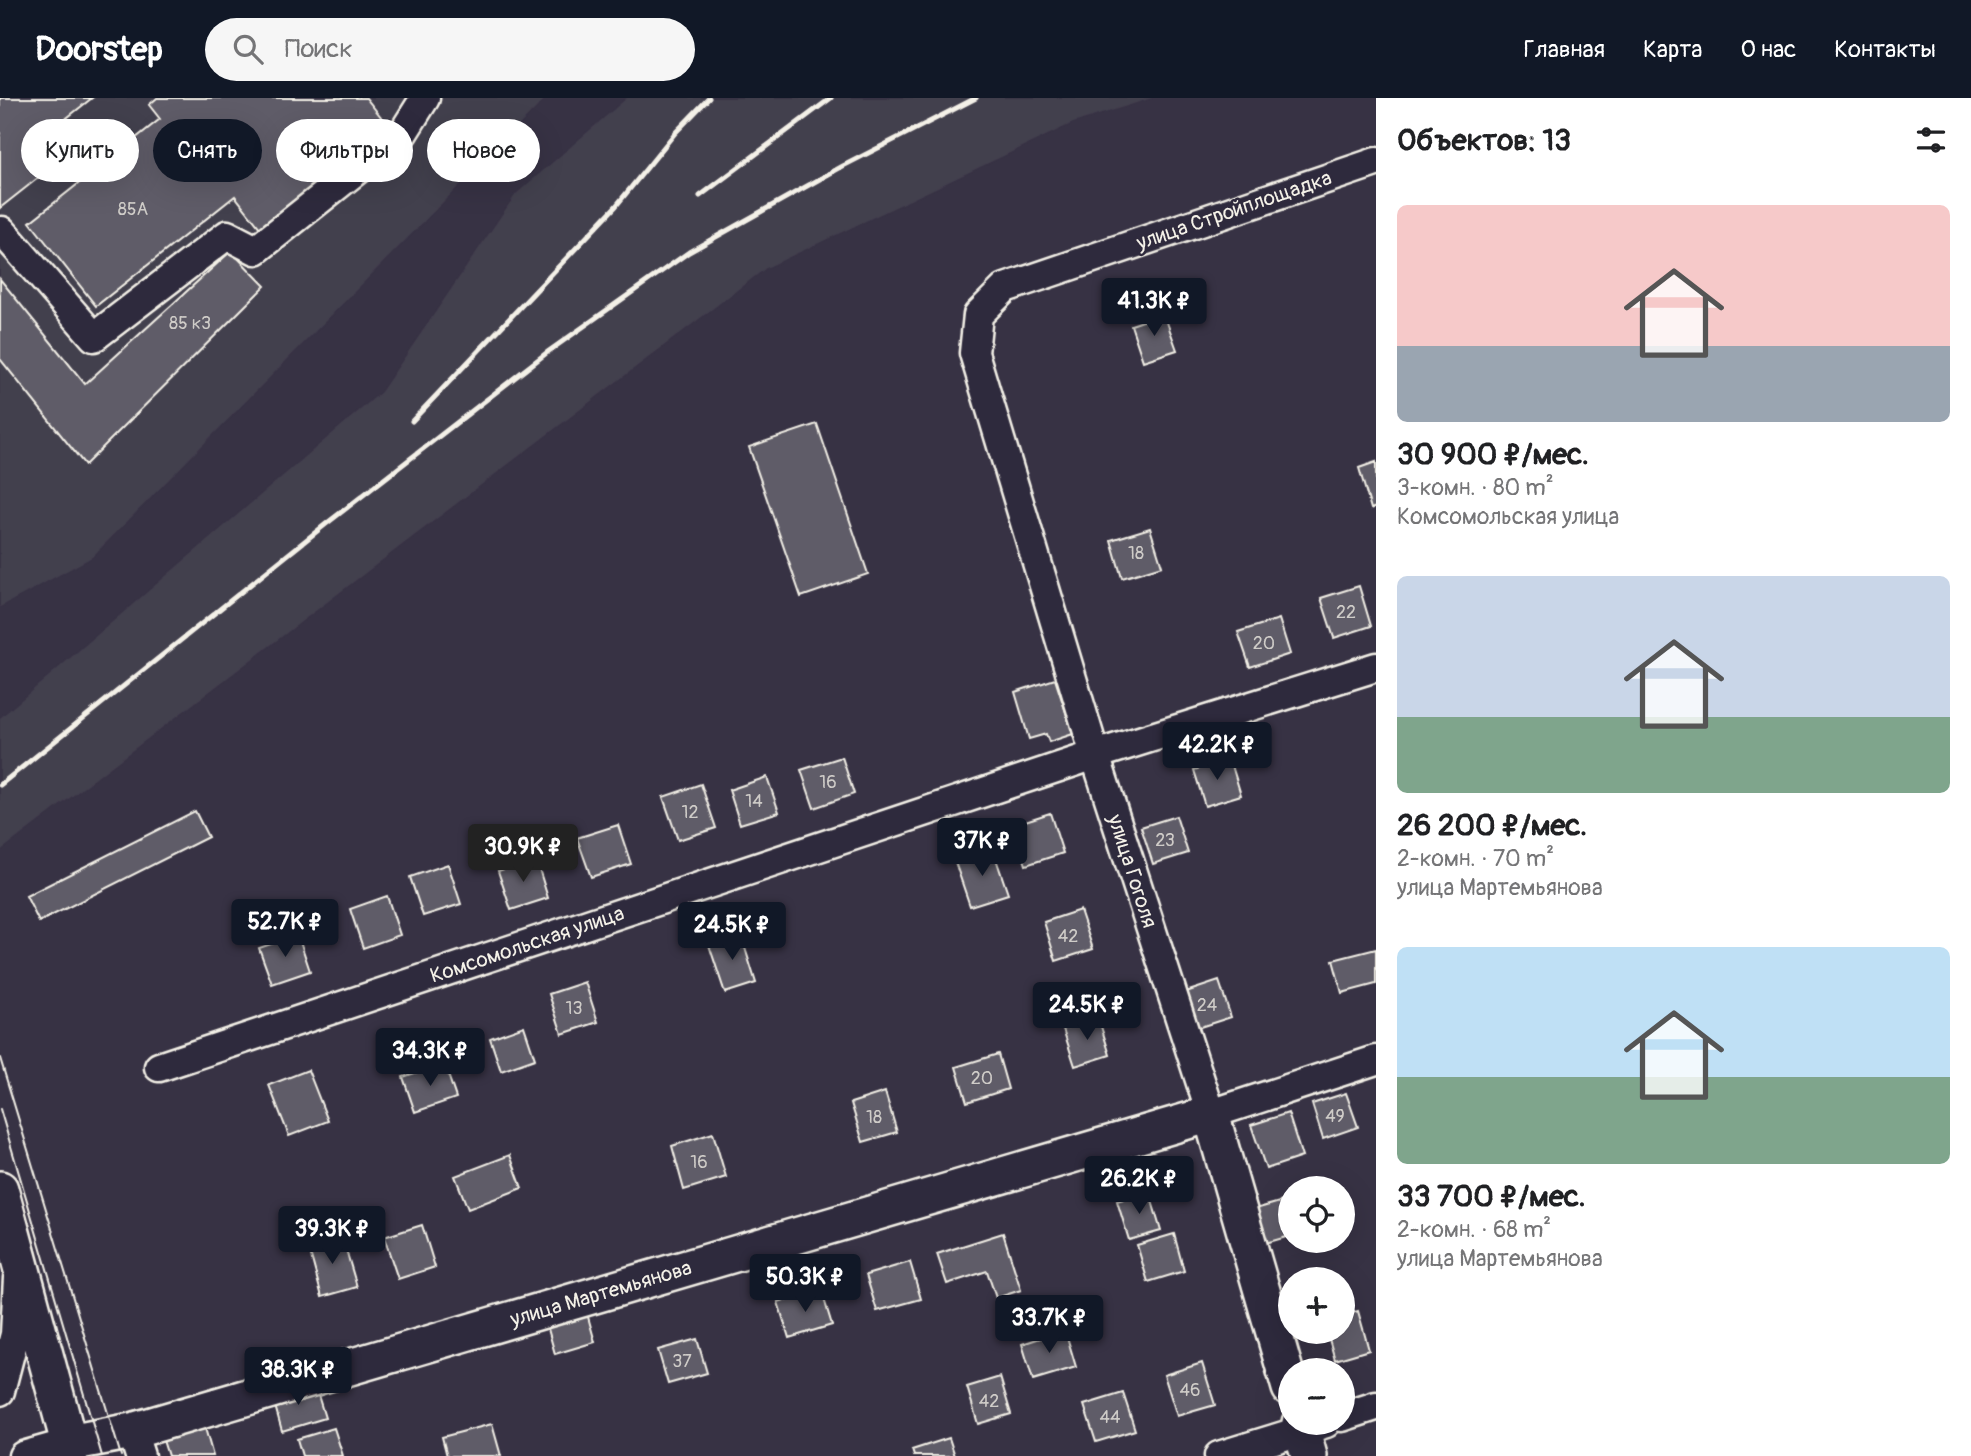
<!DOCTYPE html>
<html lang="ru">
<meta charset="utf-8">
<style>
:root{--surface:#fff;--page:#f6f6f6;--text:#202124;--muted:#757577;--accent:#111827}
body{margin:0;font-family:Pangolin,sans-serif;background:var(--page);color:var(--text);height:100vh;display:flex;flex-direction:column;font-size:26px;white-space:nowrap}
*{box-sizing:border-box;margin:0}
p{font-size:23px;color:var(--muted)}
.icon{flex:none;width:38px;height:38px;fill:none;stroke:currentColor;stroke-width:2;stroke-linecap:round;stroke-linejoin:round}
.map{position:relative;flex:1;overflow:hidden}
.sheet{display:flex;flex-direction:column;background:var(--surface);width:595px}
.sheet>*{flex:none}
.banner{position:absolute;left:21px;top:21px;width:665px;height:63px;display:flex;gap:14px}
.controls{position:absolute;left:1278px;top:1078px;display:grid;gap:14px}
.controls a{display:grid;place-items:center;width:77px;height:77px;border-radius:50%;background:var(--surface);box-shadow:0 7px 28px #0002;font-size:35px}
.price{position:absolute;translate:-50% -60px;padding:0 16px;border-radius:7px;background:var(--accent);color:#fff;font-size:23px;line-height:46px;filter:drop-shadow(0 2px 4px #0008)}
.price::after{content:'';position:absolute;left:50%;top:42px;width:21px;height:16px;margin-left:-10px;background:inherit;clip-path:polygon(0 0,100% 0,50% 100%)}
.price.on{background:#222;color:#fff}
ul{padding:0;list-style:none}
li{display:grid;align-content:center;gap:14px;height:371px;padding:0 21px}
li span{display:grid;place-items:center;height:217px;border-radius:10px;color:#555}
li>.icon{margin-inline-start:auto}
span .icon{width:126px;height:126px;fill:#fffc;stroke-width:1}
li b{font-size:30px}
h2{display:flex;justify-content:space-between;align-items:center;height:84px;padding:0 21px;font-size:30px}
.chip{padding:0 24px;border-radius:32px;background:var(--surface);box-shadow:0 7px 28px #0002;font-size:24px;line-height:63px}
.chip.on{background:var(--accent);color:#fff}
header{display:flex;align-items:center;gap:42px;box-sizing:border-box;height:98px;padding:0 35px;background:var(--accent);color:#fff}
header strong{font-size:33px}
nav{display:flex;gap:38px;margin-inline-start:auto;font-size:24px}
.search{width:490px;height:63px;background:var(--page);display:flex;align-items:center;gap:18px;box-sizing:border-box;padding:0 24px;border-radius:38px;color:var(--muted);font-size:26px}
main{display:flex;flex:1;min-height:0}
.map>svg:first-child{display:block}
</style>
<header>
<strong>Doorstep</strong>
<div class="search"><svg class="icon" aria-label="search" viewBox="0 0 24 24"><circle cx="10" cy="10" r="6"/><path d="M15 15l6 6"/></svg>Поиск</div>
<nav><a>Главная</a><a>Карта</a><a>О нас</a><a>Контакты</a></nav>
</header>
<main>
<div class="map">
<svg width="1376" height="1358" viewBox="0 0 1376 1358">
<rect width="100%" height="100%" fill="#373244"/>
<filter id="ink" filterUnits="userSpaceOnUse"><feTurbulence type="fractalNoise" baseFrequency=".0143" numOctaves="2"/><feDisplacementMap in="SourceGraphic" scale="14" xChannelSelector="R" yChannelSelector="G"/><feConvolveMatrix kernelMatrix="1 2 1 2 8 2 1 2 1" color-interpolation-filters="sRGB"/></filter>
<g filter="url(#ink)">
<path fill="#433f4e" d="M 0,0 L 546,0 L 92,459 L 0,509 Z
M 627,0 L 1152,0 L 1073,25 L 766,170 L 0,753 L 0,620 L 381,294 L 516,96 Z"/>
<path fill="#5f5c67" stroke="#f4f1e8" stroke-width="2" d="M 0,0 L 92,0 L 58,27 L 76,50 L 0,110 Z
M 157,0 L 366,0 L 393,34 L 264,135 L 235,98 L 96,208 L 30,124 L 160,21 L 149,7 Z
M 231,153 L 265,188 L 85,367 L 0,261 L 0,181 L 85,286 Z
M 1164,216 L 1177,252 L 1143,263 L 1131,227 Z
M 817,326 L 868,476 L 801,499 L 749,349 Z
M 1376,364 L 1376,409 L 1371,411 L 1359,370 Z
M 1150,430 L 1162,468 L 1122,480 L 1111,442 Z
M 1359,488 L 1371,528 L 1334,540 L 1321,500 Z
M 1279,521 L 1290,556 L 1250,569 L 1238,534 Z
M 1055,581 L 1073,636 L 1049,644 L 1046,636 L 1029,641 L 1015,594 Z
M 842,659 L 854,696 L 814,710 L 801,672 Z
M 1230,661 L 1241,697 L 1205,708 L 1194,672 Z
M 767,679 L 779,714 L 740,726 L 729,692 Z
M 701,686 L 716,730 L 678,742 L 663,699 Z
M 195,713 L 208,739 L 39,824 L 26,798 Z
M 1050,715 L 1063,755 L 1026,767 L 1013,727 Z
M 1176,718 L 1188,755 L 1153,766 L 1141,729 Z
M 618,727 L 631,766 L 591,779 L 577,740 Z
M 993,752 L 1008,796 L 970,808 L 955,764 Z
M 536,761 L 548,800 L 511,812 L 498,773 Z
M 448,766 L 461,806 L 423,818 L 410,779 Z
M 387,798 L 400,837 L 363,850 L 350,811 Z
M 1080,812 L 1093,851 L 1056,863 L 1044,824 Z
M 740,834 L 756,885 L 725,895 L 708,844 Z
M 298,837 L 310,873 L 272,886 L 259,850 Z
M 1376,851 L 1376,886 L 1342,895 L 1333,862 Z
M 1219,883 L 1231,919 L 1194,931 L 1183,895 Z
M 585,884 L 598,924 L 562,936 L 549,896 Z
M 1098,919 L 1110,957 L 1075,968 L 1063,931 Z
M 524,928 L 535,961 L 501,973 L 490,940 Z
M 998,956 L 1008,991 L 967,1004 L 956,969 Z
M 444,965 L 456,1000 L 415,1014 L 403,979 Z
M 308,972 L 328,1023 L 289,1038 L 269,987 Z
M 885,994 L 897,1034 L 863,1044 L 851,1005 Z
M 1346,995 L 1358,1029 L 1323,1041 L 1312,1006 Z
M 1288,1015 L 1302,1059 L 1266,1071 L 1251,1027 Z
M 713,1035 L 726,1079 L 684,1092 L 672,1048 Z
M 510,1057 L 522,1090 L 468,1111 L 455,1078 Z
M 1149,1093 L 1161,1133 L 1129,1142 L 1117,1103 Z
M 1283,1103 L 1290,1128 L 1290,1138 L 1262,1146 L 1252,1112 Z
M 422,1127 L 435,1169 L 398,1181 L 384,1139 Z
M 1003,1135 L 1021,1192 L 996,1200 L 987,1173 L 947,1186 L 937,1156 Z
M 1174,1136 L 1184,1173 L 1148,1184 L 1137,1147 Z
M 342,1138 L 357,1189 L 322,1199 L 308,1147 Z
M 910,1164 L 921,1201 L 877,1213 L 866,1177 Z
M 821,1191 L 832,1227 L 789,1240 L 778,1204 Z
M 585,1208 L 595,1244 L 555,1256 L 545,1220 Z
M 1358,1213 L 1369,1252 L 1335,1262 L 1327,1234 L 1342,1234 L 1342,1218 Z
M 1065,1232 L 1076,1269 L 1033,1282 L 1022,1246 Z
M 697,1241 L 707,1275 L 668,1286 L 658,1252 Z
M 1202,1265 L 1215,1307 L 1177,1318 L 1164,1277 Z
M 1000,1279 L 1011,1316 L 978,1326 L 967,1289 Z
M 314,1284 L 325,1320 L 282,1333 L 272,1297 Z
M 1123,1295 L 1135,1332 L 1096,1344 L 1084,1307 Z
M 203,1323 L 213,1358 L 168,1358 L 161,1336 Z
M 492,1326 L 501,1358 L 447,1358 L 442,1339 Z
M 334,1330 L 343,1358 L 302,1358 L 297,1341 Z
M 949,1340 L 955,1358 L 914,1358 L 912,1352 Z"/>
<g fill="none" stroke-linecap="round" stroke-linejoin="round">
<defs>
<g id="minor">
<path id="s1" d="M 1376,64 L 1005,190 L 978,217 L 974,255 L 1095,657 L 1211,1016 L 1376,962"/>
<path d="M 0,134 L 2,133 L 94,239 L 227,137 L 256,152 L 403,35 L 425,0"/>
<path id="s2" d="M 159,969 L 1095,657 L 1376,569"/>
<path d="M 0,1293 L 15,1236 L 18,1180"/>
<path d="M 1342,1319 L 1376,1308"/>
<path d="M 132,1333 L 140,1358"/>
<path d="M 23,1358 L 69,1345 L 73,1358"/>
<path d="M 1219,1358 L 1326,1325"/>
</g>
<g id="major">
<path id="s3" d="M 0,1091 L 69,1345 L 132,1333 L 1211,1016 L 1290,1290"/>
<path d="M 1300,1325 L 1309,1358"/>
</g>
</defs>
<use href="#minor" stroke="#f4f1e8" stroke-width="33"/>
<use href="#major" stroke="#f4f1e8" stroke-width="40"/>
<use href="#minor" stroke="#2f2a3d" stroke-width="28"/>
<use href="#major" stroke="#2f2a3d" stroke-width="35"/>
<path stroke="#f4f1e8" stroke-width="2" d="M 0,960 L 121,1358
M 0,1011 L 102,1358"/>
<path stroke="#f4f1e8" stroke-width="5" d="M 700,98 L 831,0
M 412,323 L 616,108 L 675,35 L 709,0
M 0,687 L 326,426 L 549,253 L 689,154 L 843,68 L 976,0"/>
</g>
</g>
<g text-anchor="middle" stroke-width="5" stroke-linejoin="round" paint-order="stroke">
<g font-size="18" fill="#cfccc8">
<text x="133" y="117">85А</text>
<text x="190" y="231">85 к3</text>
<text x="1136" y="461">18</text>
<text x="1346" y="520">22</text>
<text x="1264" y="551">20</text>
<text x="828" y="690">16</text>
<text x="754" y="709">14</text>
<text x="690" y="720">12</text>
<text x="1165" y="748">23</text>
<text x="1068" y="844">42</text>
<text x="1207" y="913">24</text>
<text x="574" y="916">13</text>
<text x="982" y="986">20</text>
<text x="1335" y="1024">49</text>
<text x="874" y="1025">18</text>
<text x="699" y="1070">16</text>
<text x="682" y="1269">37</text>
<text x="1190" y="1298">46</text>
<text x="989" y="1309">42</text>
<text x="1110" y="1325">44</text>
</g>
<g font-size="21" fill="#f4f1e8" stroke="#2f2a3d">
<text transform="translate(1234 112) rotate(-19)" y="7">улица Стройплощадка</text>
<text dy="7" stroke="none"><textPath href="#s1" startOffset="1010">улица Гоголя</textPath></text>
<text dy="7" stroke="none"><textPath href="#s2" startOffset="388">Комсомольская улица</textPath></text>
<text dy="7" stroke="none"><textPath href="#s3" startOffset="816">улица Мартемьянова</textPath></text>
</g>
</g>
</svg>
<div class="controls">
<a><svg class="icon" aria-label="locate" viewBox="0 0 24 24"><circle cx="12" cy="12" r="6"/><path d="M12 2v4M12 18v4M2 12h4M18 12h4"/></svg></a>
<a>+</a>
<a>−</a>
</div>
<b class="price" style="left:1154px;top:240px">41.3K ₽</b>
<b class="price" style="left:1217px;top:684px">42.2K ₽</b>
<b class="price" style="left:982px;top:780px">37K ₽</b>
<b class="price on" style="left:523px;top:786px">30.9K ₽</b>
<b class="price" style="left:285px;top:861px">52.7K ₽</b>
<b class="price" style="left:732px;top:864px">24.5K ₽</b>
<b class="price" style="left:1087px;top:944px">24.5K ₽</b>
<b class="price" style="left:430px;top:990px">34.3K ₽</b>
<b class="price" style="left:1139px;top:1118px">26.2K ₽</b>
<b class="price" style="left:332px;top:1168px">39.3K ₽</b>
<b class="price" style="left:805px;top:1216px">50.3K ₽</b>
<b class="price" style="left:1049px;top:1257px">33.7K ₽</b>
<b class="price" style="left:298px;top:1309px">38.3K ₽</b>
<div class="banner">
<a class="chip">Купить</a>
<a class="chip on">Снять</a>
<a class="chip">Фильтры</a>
<a class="chip">Новое</a>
</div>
</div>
<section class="sheet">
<h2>Объектов: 13<svg class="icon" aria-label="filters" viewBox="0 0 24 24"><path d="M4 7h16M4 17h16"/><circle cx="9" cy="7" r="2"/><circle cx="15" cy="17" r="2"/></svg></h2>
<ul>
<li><span style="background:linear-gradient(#f6c9c9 65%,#9aa5b1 0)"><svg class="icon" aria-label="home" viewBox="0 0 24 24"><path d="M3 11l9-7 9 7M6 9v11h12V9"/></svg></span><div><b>30 900 ₽/мес.</b><p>3-комн. · 80 m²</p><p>Комсомольская улица</p></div></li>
<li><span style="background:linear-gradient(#c9d6e8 65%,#7fa58c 0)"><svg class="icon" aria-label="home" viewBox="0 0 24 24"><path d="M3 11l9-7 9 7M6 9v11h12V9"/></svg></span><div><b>26 200 ₽/мес.</b><p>2-комн. · 70 m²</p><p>улица Мартемьянова</p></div></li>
<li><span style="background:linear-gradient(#bfe0f5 60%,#7fa58c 0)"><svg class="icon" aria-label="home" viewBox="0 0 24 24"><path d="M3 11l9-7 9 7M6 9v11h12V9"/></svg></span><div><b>33 700 ₽/мес.</b><p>2-комн. · 68 m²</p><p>улица Мартемьянова</p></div></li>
</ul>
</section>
</main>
